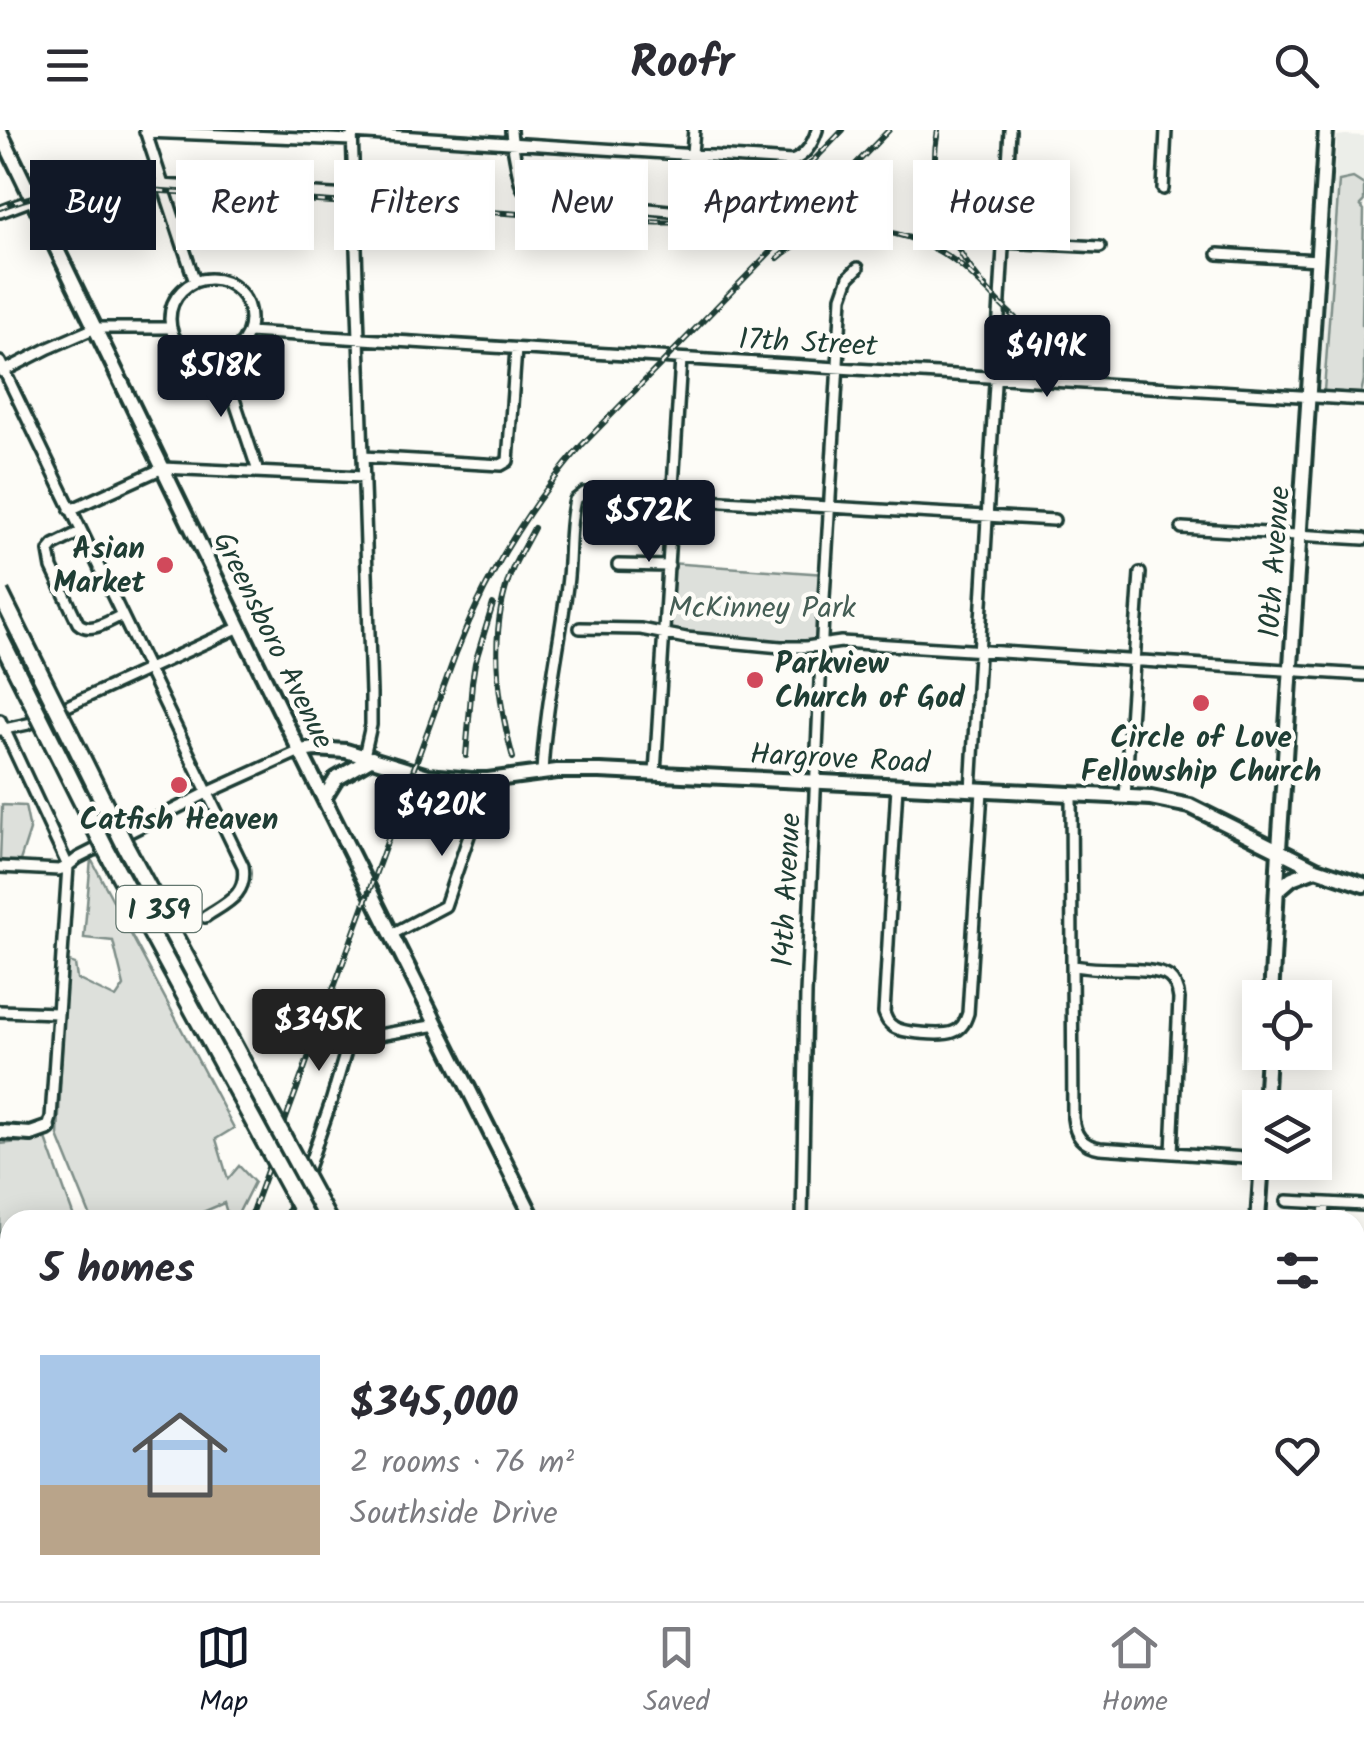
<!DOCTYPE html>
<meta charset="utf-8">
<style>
:root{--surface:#fff;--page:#f7f7f7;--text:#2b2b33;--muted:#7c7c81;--line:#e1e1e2;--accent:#111827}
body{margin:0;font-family:Kalam,sans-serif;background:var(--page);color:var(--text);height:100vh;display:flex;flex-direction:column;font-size:38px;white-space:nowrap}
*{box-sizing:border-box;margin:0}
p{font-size:32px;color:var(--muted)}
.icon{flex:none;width:55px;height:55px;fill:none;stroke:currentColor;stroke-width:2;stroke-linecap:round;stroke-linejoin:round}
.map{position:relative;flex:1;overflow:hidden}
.details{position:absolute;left:0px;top:1080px;width:1365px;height:392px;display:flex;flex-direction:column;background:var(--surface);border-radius:30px 30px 0 0;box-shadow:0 5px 25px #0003}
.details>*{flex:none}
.banner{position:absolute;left:30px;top:30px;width:1305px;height:90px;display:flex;gap:20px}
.fabs{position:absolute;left:1242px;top:850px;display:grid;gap:20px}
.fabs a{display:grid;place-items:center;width:90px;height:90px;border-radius:0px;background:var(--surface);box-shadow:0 5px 25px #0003;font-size:50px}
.price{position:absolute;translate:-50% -85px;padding:0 22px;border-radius:10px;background:var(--accent);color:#fff;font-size:32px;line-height:65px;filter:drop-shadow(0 2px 5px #0008)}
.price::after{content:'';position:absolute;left:50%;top:60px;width:30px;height:22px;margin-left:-15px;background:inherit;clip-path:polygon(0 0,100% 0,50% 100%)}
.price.on{background:#222;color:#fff}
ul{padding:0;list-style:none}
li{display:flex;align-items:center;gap:30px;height:250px;padding:0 40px}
li span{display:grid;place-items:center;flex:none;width:280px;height:200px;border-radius:0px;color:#555}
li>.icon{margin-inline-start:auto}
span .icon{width:120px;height:120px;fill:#fffc;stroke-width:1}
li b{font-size:42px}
h2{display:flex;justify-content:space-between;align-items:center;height:120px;padding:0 40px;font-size:42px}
.chip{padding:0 35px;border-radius:0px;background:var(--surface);box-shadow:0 5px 25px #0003;font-size:35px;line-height:90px}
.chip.on{background:var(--accent);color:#fff}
header{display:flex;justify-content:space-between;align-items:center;height:130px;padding:0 40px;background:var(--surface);font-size:45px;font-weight:600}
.tab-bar{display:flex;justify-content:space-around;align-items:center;height:140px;border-top:2px solid var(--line);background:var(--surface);font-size:28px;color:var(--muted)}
.tab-bar a{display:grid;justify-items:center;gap:5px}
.tab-bar .on{color:var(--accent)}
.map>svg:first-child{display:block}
</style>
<header><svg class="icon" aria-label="menu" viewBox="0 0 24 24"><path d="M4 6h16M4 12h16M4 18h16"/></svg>Roofr<svg class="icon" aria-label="search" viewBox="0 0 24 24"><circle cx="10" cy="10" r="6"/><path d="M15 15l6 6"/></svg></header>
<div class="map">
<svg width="1364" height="1471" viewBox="0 0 1364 1471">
<rect width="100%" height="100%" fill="#fdfcf7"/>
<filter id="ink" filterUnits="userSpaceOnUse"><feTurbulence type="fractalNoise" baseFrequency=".01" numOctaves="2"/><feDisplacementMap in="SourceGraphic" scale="20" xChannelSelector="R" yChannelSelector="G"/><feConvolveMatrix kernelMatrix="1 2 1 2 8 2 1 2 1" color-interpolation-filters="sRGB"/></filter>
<g filter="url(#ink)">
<path fill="#eceee9" d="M 1346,5 L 1364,6 L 1364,263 L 1320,261 L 1337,6 Z
M 150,1462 L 450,1462 L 459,1471 L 145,1471 Z"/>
<path fill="#dde0db" stroke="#7e8e88" stroke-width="2.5" d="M 1353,48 L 1364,55 L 1364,71 L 1360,75 L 1364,80 L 1362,195 L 1364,196 L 1364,250 L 1361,263 L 1324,261 L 1339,51 Z
M 669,433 L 825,444 L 821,516 L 664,505 Z
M 2,675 L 25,676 L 30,700 L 20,731 L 0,731 Z
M 91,729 L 234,998 L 216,1009 L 228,1049 L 239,1036 L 254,1052 L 235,1090 L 229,1090 L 224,1073 L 184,1090 L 92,1090 L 58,1006 L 66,831 L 75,834 L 77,849 L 116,868 L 124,856 L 113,811 L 84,808 Z
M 46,1009 L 75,1090 L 10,1090 L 10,1154 L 0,1154 L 0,1014 Z
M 0,1335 L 10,1363 L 10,1462 L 45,1463 L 37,1471 L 0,1471 Z"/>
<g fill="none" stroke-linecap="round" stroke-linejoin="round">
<defs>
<path id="street" d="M 145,0 L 195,152
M 352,0 L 371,563 L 371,595 L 364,626
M 511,0 C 511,7 519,52 522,57 C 526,65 535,67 543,69 L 680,82 L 686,76 L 688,68 L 694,0
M 145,2 L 352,10
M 352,3 L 792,31 C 805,26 813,13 817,0
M 27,57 L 109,52 L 453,72
M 1163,59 L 1166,0
M 0,82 L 32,70
M 1003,112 L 1100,117
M 1218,124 L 1318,130
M170 189a40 40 0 1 1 80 0a40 40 0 1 1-80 0Z
M 248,202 L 1364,270
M 220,227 L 258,341
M 0,232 L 243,736 C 248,765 226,773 205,787
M 2,242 L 49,218 L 95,198 L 171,198
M 363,327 L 501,335 L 508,331 L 516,219
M 70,380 L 163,338 L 364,347
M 1182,398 L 1364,409
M 80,402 L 54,415 L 49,421 L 52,438 L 78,493 C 90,504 107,492 120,486
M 618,435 L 669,436
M 580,498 L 641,499 L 686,508 L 781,517 L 806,517 L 841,512 L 1364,545
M 0,590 L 68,736 L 51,988 L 48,998
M 0,600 L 28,594 L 240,497
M 542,643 C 545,580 559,518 567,456 C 571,427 568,397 575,370 L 584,363 L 1054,390
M 655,643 L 681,229
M 897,656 L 884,883 C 887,890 887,892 894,897 C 903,903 942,906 953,902 C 962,899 965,892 968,883 L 982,661
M 971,660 L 1010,0
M 1071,665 L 1073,988 C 1075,1006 1082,1015 1100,1018 L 1260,1029
M 1125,667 L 1140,443
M 0,737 L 59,740 L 68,736 L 78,728 L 207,663 L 300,621
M 392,804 L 445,776 L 488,650
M 1072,835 C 1097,843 1151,834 1169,847 C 1176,853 1178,860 1179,869 L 1172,1022
M 0,881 L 57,883
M 1287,1071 L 1364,1075
M 290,1090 L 331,972 L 346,921 L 351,914 L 367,907 L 437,895
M 802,1090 L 806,864 L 823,485 L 842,167 L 849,147 L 858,138
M 1324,1090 L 1325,1074
M 1355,1160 L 1364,1161
M 426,1462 L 434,1471
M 1010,1462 L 1031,1464
M 572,1463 L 726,1471
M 97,1471 L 100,1462
M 1092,1471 L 1092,1462
M 1111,1471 L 1111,1462"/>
<path id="secondary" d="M 0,2 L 291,603 C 373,765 453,928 534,1090
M 300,621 L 315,619 L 346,621 L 428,646 L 471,650 L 488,650 L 557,641 L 600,641 L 1151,668 L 1190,676 L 1316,739 L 1364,755
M 325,667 L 336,649 L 372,628
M 1277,761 L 1292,748 L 1316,739
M 1271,868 L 1279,719 L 1326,0
M 1265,978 L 1268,922
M 0,1002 L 31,1004 L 48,998
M 1258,1090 L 1262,1032
M 721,1462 L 726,1471
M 1237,1471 L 1238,1462"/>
<path id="highway" d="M 491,1462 L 494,1471
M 511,1462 L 514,1471"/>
</defs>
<use href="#street" stroke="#1f3d34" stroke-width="16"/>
<use href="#secondary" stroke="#1f3d34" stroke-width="20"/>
<use href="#highway" stroke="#1f3d34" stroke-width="22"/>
<use href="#street" stroke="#fdfcf7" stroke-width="9"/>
<use href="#secondary" stroke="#fdfcf7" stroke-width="12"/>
<use href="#highway" stroke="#fdfcf7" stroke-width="15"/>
<defs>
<path id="rail" d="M 938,0 C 923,75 961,139 1015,188
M 0,78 C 33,64 65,59 101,57 L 645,92 C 750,97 774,73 843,0
M 778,128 C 828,83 911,95 961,136 C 971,144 980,154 990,163
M 466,626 L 472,552 L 475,533 L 493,474
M 513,628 C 497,569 488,499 512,440 C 518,426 527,412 534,398
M 249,1090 L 456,523 C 486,446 528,377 582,315 L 889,0
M 0,1305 L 10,1332
M 56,1462 L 59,1471
M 112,1471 L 115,1462
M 136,1471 L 136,1462"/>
</defs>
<use href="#rail" stroke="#1f3d34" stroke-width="6"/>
<use href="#rail" stroke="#fdfcf7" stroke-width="2.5" stroke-dasharray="8" stroke-linecap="butt"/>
<defs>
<path id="highway-bridge" d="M 0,463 L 125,715 L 328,1090
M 0,508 L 106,720 L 307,1090"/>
</defs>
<use href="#highway-bridge" stroke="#1f3d34" stroke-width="22" stroke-linecap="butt"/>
<use href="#highway-bridge" stroke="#fdfcf7" stroke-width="15"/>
</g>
</g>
<g fill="#d1495b" stroke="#fdfcf7" stroke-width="4">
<circle cx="165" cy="435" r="10"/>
<circle cx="755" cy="550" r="10"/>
<circle cx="1201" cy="573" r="10"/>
<circle cx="179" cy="655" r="10"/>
</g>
<g text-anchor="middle" stroke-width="9" stroke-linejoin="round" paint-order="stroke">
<rect fill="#fdfcf7" stroke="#62766e" stroke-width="2.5" x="116.5" y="756" width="85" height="46" rx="8"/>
<g font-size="28" font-weight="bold" fill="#1f3d34">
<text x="159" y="789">I 359</text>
</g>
<g font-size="30" fill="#1f3d34" stroke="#fdfcf7">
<text transform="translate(808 212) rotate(3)" y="10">17th Street</text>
<text transform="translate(1274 432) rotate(-86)" y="10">10th Avenue</text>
<text transform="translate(274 510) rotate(64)" y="10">Greensboro Avenue</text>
<text transform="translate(840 628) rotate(3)" y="10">Hargrove Road</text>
<text transform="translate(786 760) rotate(-87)" y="10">14th Avenue</text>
</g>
<g font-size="30" font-weight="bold" fill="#1f3d34" stroke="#fdfcf7">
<text x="145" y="428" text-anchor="end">Asian<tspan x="145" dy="34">Market</tspan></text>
<text x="775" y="543" text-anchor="start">Parkview<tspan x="775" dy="34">Church of God</tspan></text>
<text x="1201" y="617">Circle of Love<tspan x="1201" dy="34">Fellowship Church</tspan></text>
<text x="179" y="699">Catfish Heaven</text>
</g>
<g font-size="30" fill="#455e55" stroke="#fdfcf7">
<text x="762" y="487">McKinney Park</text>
</g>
</g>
</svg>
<div class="fabs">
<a><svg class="icon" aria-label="locate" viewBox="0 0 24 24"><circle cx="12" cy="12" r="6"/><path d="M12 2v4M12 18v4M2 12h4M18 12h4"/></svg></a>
<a><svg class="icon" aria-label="layers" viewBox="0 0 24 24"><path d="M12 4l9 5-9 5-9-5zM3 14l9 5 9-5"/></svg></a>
</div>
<b class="price" style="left:1047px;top:270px">$419K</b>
<b class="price" style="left:221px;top:290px">$518K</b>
<b class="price" style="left:649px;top:435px">$572K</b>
<b class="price" style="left:442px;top:729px">$420K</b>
<b class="price on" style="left:319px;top:944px">$345K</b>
<div class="banner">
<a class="chip on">Buy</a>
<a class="chip">Rent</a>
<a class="chip">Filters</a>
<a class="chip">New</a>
<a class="chip">Apartment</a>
<a class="chip">House</a>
</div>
<section class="details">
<h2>5 homes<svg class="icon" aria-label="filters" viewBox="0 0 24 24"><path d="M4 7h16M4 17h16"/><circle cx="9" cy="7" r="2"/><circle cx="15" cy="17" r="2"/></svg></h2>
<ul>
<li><span style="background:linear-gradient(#a9c7e8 65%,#b9a48a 0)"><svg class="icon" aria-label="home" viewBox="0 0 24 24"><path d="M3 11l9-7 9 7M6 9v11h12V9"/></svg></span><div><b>$345,000</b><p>2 rooms · 76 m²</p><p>Southside Drive</p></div><svg class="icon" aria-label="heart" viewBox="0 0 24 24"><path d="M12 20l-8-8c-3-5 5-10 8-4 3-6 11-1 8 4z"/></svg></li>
</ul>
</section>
</div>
<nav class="tab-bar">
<a class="on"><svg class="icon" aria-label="map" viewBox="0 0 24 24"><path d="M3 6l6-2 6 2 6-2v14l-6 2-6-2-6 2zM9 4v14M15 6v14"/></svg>Map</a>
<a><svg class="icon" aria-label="saved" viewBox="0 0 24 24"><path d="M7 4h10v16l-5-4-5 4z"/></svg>Saved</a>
<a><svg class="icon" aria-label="home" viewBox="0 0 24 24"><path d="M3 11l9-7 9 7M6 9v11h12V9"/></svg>Home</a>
</nav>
